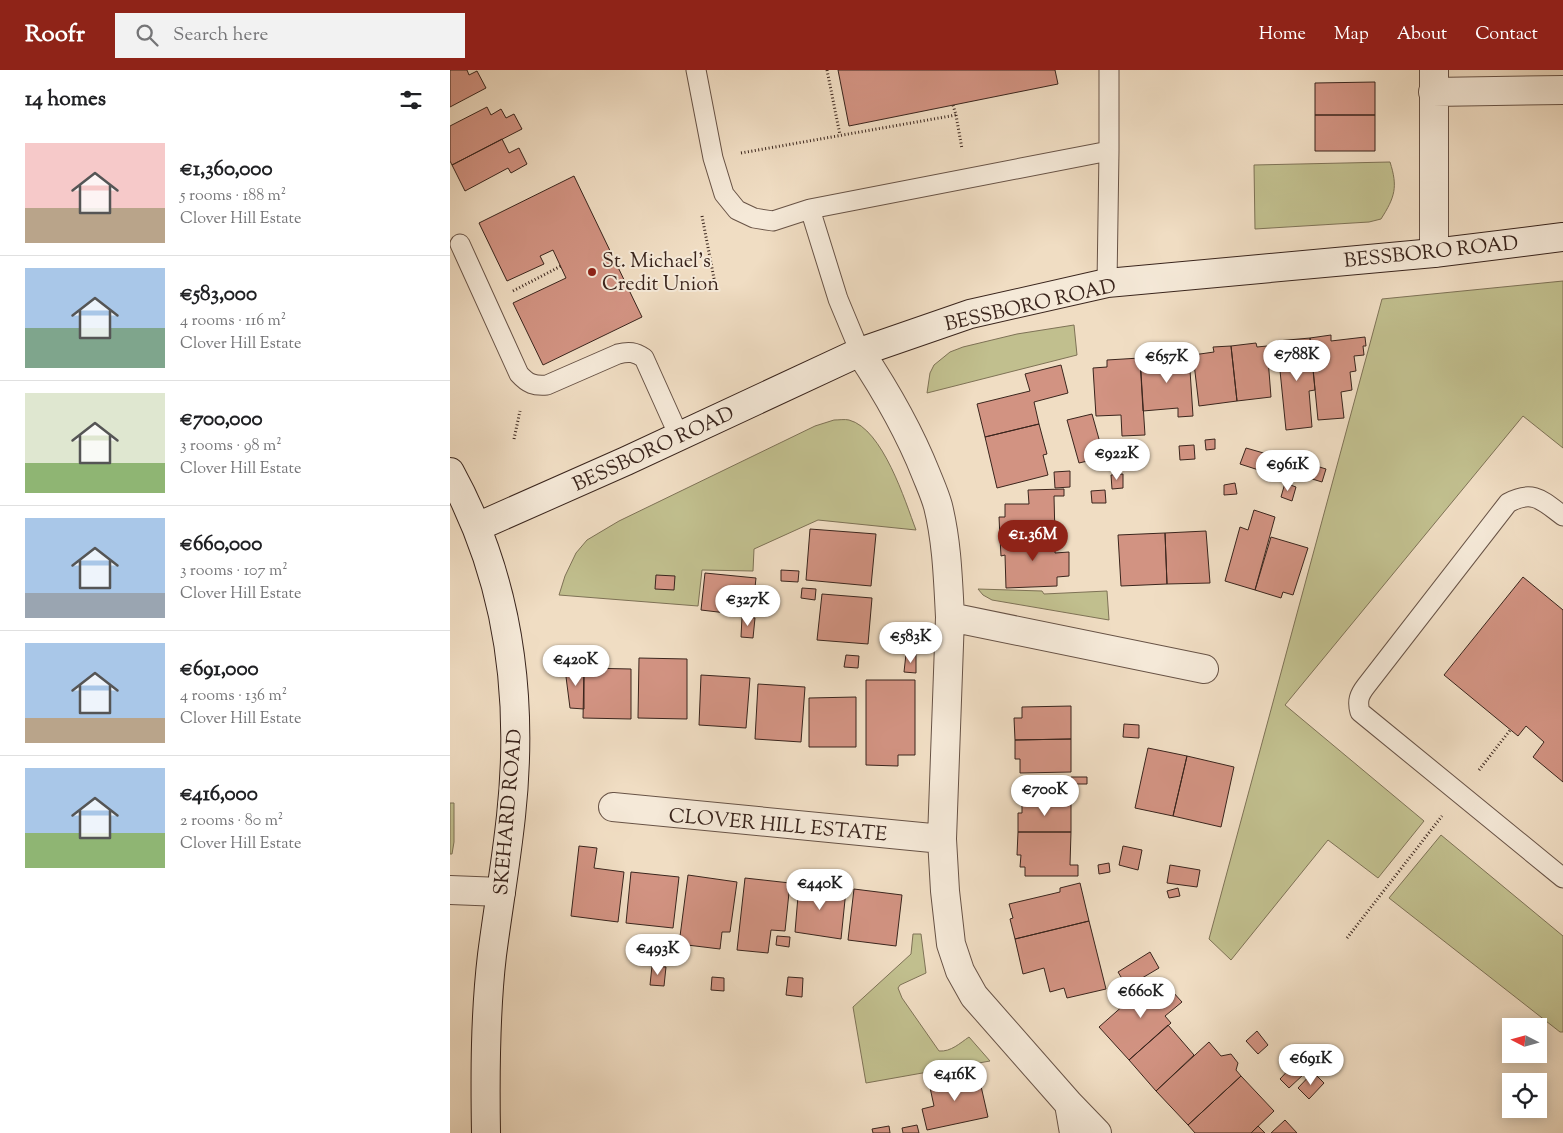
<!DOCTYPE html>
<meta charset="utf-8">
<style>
:root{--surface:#fff;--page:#f2f2f2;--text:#202124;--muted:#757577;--line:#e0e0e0;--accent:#8f2418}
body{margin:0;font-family:"Sorts Mill Goudy",serif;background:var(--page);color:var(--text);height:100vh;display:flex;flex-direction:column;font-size:19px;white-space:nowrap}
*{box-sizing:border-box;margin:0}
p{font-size:16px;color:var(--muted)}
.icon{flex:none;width:28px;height:28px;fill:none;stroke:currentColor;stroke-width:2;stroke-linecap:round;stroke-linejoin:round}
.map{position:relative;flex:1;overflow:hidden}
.details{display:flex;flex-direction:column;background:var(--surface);width:450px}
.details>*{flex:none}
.needle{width:32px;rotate:276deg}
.tools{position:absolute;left:1052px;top:948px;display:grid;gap:10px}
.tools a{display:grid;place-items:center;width:45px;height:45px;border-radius:0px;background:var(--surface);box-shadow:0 2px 12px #0003;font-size:25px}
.price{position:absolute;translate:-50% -42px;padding:0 11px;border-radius:18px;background:#fff;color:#222;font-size:16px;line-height:32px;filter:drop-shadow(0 1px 2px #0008)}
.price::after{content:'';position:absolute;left:50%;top:30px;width:15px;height:11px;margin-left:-8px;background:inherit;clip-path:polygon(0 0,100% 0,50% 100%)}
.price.current{background:var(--accent);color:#fff}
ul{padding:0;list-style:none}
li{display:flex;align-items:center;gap:15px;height:125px;padding:0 25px}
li+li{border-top:1px solid var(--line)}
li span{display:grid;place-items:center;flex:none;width:140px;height:100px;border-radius:0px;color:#555}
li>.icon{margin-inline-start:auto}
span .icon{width:60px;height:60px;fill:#fffc;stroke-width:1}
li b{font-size:21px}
h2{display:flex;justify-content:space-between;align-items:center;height:60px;padding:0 25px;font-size:21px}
header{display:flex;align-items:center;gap:30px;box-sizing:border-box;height:70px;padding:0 25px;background:var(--accent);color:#fff}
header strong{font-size:24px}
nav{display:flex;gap:28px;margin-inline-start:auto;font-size:18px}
.search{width:350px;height:45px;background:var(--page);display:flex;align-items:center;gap:12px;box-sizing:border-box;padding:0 18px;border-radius:0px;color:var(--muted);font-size:19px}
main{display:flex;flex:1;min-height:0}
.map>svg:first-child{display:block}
</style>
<header>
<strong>Roofr</strong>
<div class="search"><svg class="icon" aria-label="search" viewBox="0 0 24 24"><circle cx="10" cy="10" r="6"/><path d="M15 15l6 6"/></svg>Search here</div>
<nav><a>Home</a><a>Map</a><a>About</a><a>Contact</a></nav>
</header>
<main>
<section class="details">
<h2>14 homes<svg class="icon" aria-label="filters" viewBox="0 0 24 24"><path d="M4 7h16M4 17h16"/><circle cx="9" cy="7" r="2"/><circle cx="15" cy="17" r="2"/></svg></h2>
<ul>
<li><span style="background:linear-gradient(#f6c9c9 65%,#b9a48a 0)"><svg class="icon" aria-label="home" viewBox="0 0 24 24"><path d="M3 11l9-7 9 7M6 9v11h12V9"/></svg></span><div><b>€1,360,000</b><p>5 rooms · 188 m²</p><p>Clover Hill Estate</p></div></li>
<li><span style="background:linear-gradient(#a9c7e8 60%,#7fa58c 0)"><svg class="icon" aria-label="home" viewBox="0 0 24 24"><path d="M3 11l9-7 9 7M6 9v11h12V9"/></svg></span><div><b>€583,000</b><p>4 rooms · 116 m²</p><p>Clover Hill Estate</p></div></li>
<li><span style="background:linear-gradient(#dfe7d0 70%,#8fb573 0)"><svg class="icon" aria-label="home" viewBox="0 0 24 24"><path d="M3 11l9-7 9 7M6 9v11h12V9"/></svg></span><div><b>€700,000</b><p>3 rooms · 98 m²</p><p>Clover Hill Estate</p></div></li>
<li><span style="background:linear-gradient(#a9c7e8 75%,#9aa5b1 0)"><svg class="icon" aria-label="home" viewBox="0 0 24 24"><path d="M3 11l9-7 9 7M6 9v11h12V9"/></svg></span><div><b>€660,000</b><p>3 rooms · 107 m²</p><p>Clover Hill Estate</p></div></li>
<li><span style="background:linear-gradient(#a9c7e8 75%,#b9a48a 0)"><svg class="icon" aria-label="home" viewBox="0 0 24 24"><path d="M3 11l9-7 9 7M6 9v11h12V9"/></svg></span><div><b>€691,000</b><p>4 rooms · 136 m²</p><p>Clover Hill Estate</p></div></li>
<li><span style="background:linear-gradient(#a9c7e8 65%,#8fb573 0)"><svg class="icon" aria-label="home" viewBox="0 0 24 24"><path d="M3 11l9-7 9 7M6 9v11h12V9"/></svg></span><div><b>€416,000</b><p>2 rooms · 80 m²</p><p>Clover Hill Estate</p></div></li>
</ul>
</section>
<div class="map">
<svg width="1113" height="1063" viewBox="0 0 1113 1063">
<rect width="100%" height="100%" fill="#f0ddc3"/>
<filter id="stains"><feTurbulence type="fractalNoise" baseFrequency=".004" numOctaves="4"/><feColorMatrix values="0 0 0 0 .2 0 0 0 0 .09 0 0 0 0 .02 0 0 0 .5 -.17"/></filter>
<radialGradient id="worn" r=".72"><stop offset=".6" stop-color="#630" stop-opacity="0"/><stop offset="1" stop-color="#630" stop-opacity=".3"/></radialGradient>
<path fill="#c1bf8e" stroke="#7e7256" d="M 940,92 C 948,117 945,127 931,149 L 919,152 L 805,159 L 804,95 Z
M 1113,211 L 1113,378 L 1073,346 L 835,635 L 974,751 L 928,808 L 878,770 L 781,890 L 759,869 L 932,229 Z
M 624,255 L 627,285 L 477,323 L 480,303 L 484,295 L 500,282 L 513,277 L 567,264 Z
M 384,350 C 389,350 395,349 399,350 C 433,359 455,431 466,460 L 368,450 L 304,479 L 303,501 L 252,500 L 248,536 L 109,525 L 115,506 L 126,483 L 137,470 L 169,451 L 365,356 Z
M 528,519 L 592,521 L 594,524 L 657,521 L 659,550 L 542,530 L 533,525 Z
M 0,733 L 4,733 L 4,772 L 2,784 L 0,784 Z
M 991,765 L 1113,866 L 1113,962 L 1110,962 L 939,828 Z
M 463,864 L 471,864 L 476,903 L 450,915 L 448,918 L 452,928 L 489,981 C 501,982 510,973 519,967 L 540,991 L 416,1013 L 403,937 L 461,884 Z"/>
<path fill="#d29382" stroke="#3a251d" d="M 0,0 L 17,0 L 19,5 L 27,1 L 36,18 L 0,37 Z
M 388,0 L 605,0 L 608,14 L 399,56 Z
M 925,12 L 925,45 L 865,45 L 865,13 Z
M 37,37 L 41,45 L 51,39 L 56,48 L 64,44 L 72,59 L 2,95 L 0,91 L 0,56 Z
M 865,45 L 925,45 L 925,81 L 865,81 Z
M 52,69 L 59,83 L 69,78 L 77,94 L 61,103 L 58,98 L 15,121 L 2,95 Z
M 124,106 L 192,247 L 93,295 L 63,233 L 116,208 L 103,180 L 90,186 L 94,194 L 57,211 L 29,153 Z
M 881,265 L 881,271 L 915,267 L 916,276 L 913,276 L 914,285 L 904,286 L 906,301 L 900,302 L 902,320 L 891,322 L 894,348 L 868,350 L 860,268 Z
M 860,268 L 865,320 L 859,321 L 862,357 L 836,360 L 827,271 Z
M 806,273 L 807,277 L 817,276 L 821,327 L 787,331 L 781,276 Z
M 781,276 L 787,331 L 749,336 L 743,285 L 764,282 L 763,277 Z
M 739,285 L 743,346 L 728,347 L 728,338 L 693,341 L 690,288 Z
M 690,288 L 695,365 L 672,366 L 671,345 L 646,346 L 643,298 L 657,297 L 657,290 Z
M 611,295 L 618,323 L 584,332 L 589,354 L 535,367 L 527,334 L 580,321 L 575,304 Z
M 642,344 L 654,387 L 629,393 L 617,350 Z
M 589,354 L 597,384 L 593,385 L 598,405 L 547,418 L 535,367 Z
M 765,369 L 765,379 L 756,380 L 755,370 Z
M 744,375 L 745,389 L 730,390 L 729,376 Z
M 796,378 L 824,386 L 818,403 L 790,394 Z
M 671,383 L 673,397 L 659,399 L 656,385 Z
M 842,393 L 852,396 L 849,407 L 839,404 Z
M 863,395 L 876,399 L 872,412 L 859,408 Z
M 620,401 L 620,417 L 605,418 L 604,402 Z
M 673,404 L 673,418 L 662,419 L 661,405 Z
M 785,413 L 787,424 L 774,425 L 774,415 Z
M 835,413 L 846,417 L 842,431 L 831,427 Z
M 614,419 L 614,426 L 604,426 L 605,466 L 550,468 L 549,447 L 555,447 L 555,434 L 579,434 L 578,420 Z
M 655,420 L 656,433 L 642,433 L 641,421 Z
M 804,440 L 825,447 L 805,520 L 775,511 L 790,457 L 798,460 Z
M 360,459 L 426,464 L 421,516 L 356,510 Z
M 756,461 L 760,513 L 717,514 L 715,463 Z
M 715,463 L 717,514 L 671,516 L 668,465 Z
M 605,466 L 605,483 L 619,482 L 619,506 L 607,507 L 607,516 L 556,518 L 555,485 L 551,486 L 550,468 Z
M 821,467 L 858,478 L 843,525 L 833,522 L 831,528 L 805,520 Z
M 331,500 L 349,501 L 348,512 L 331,511 Z
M 255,503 L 306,508 L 302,546 L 251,540 Z
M 206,505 L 225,506 L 224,520 L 205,519 Z
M 1073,507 L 1113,540 L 1113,712 L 1083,687 L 1094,672 L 1076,656 L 1068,666 L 994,605 Z
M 352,518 L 366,519 L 365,530 L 351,528 Z
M 372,524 L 422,528 L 418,574 L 367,570 Z
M 292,547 L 305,548 L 303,568 L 291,567 Z
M 456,584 L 466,584 L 466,603 L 454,602 Z
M 396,585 L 409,586 L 408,598 L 394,597 Z
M 189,588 L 237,589 L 237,649 L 188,648 Z
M 134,598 L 181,599 L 181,649 L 133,648 Z
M 134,598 L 134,639 L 120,638 L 115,599 Z
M 251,605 L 300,608 L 296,658 L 249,655 Z
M 416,610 L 465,610 L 465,685 L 448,685 L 448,696 L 416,695 Z
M 308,614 L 355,617 L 351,672 L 305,669 Z
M 406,627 L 406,677 L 359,677 L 359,628 Z
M 621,636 L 621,669 L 565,670 L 564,648 L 572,648 L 572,637 Z
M 674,654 L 689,655 L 689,668 L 673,667 Z
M 621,669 L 621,702 L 570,703 L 570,689 L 565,689 L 565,670 Z
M 698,678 L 737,686 L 723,746 L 685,738 Z
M 737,686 L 784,697 L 771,757 L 723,746 Z
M 621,707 L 637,707 L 637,714 L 622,714 Z
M 572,730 L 621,731 L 621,762 L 568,762 L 568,743 L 572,743 Z
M 568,762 L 621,762 L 620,795 L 628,795 L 628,806 L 575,806 L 575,797 L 570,797 L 571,785 L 567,785 Z
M 129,776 L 147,778 L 144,798 L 174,802 L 168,852 L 121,846 Z
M 673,776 L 692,780 L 688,800 L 669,795 Z
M 659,793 L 660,802 L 649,804 L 648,795 Z
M 720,795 L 750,800 L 747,817 L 717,813 Z
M 181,802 L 229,807 L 223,858 L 176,853 Z
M 238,805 L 287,812 L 280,862 L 272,862 L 270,879 L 229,874 Z
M 295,808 L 340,813 L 335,861 L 321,860 L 318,883 L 287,880 Z
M 630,813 L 639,851 L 565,869 L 560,849 L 563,848 L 559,834 L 610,822 L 610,818 Z
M 349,814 L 396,820 L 391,869 L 345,862 Z
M 728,818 L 730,826 L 719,828 L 717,821 Z
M 404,819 L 452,825 L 446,876 L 398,870 Z
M 639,851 L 656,919 L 617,928 L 614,918 L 600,922 L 594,898 L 573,904 L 565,869 Z
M 327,866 L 340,867 L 339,877 L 326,875 Z
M 700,882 L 709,898 L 677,917 L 668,902 Z
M 202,896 L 216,897 L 214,916 L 200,915 Z
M 262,907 L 274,908 L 274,921 L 261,920 Z
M 338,907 L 353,908 L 352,927 L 336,925 Z
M 712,910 L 732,932 L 715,946 L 721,953 L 679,990 L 649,957 L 692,919 L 696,924 Z
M 718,955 L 744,985 L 706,1021 L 679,990 Z
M 807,961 L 818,975 L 808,984 L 796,971 Z
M 759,972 L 771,986 L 781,984 L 788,993 L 786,1000 L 791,1006 L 738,1055 L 706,1021 Z
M 844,994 L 854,1004 L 839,1018 L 830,1009 Z
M 863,1002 L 874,1013 L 859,1029 L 848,1018 Z
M 528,1003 L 538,1047 L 477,1060 L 472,1039 L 484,1036 L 479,1013 Z
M 791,1006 L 824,1041 L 801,1063 L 745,1063 L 738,1055 Z
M 835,1050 L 847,1063 L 821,1063 Z
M 467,1055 L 469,1063 L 453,1063 L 452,1058 Z
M 439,1056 L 440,1063 L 423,1063 L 422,1059 Z
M 808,1056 L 815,1063 L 801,1063 Z"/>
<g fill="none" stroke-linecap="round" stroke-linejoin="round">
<defs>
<path id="lane" d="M 246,0 L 263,88 L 274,124 L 287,140 L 304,148 L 323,151 L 360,139 L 659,81 L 659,0
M 360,139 L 388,229 L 410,282
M 10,174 L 69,304 C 78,314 84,316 97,315 L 168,284 C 179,281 185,282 194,288 L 229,366
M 657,213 L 659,81
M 1113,446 C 1093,431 1083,419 1058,433 L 916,616 C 909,625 907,631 910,642 L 1113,808"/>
<path id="street" d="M 984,0 L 984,183
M 983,22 L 1113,20
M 410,282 C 436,321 459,361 476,404 C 480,414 485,425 488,436 C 497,472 498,510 500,547
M 163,737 L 492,769
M 0,820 L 51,822
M 619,1034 L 647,1063
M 624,1063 L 619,1034 L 524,926 L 510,901 L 501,874 L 495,821 L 492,769 L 500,547 L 754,599"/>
<path id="secondary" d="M 0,402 C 59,509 74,626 61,746 C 56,793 48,839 42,885 C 35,944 35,1004 36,1063
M 27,457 L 176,391 L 410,282 L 520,244 L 657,213 L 984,183 L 1113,167"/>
</defs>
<use href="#lane" stroke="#685346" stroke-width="21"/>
<use href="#street" stroke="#685346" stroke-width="30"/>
<use href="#secondary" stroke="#3a251d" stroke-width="30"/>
<path stroke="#3a251d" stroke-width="3" stroke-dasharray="1 2.5" stroke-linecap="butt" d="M 377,0 L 390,65
M 506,45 L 512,79
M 291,83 L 506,45 L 503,35
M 252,146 L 266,219
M 63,221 L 111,196
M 64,369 L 70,341
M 1029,700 L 1061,659
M 897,868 L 992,746"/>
<use href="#lane" stroke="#f5e9d8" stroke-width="19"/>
<use href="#street" stroke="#f5e9d8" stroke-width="28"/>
<use href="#secondary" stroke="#f5e9d8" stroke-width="28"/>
</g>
<circle fill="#8f2418" stroke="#f5e9d8" stroke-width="2" cx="142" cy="202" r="5"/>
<g text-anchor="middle" stroke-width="4" stroke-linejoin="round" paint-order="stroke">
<g font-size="20" fill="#3a251d" stroke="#f5e9d8">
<text transform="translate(981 181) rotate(-6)" y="7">BESSBORO ROAD</text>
<text transform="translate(580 234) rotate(-13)" y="7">BESSBORO ROAD</text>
<text transform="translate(203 378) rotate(-25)" y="7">BESSBORO ROAD</text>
<text transform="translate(57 742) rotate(-85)" y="7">SKEHARD ROAD</text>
<text transform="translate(328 754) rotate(5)" y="7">CLOVER HILL ESTATE</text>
</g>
<g font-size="20" fill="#3a251d" stroke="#f5e9d8" text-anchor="start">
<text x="152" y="197">St. Michael's<tspan x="152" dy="23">Credit Union</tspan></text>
</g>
</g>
<rect width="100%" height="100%" filter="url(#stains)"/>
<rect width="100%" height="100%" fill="url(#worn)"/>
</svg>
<div class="tools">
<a><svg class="needle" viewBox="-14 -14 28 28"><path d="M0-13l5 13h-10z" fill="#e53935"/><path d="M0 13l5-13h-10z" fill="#757577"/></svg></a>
<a><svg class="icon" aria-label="locate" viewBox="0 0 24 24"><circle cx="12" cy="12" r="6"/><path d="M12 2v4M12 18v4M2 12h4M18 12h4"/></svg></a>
</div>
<b class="price" style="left:847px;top:312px">€788K</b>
<b class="price" style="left:717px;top:314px">€657K</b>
<b class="price" style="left:667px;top:411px">€922K</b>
<b class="price" style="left:838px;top:422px">€961K</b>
<b class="price current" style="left:583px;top:492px">€1.36M</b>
<b class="price" style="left:298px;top:557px">€327K</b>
<b class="price" style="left:461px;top:594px">€583K</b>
<b class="price" style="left:126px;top:617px">€420K</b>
<b class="price" style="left:595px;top:747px">€700K</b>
<b class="price" style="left:370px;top:841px">€440K</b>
<b class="price" style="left:208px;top:906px">€493K</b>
<b class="price" style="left:691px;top:949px">€660K</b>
<b class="price" style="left:861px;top:1016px">€691K</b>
<b class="price" style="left:505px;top:1032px">€416K</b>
</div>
</main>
